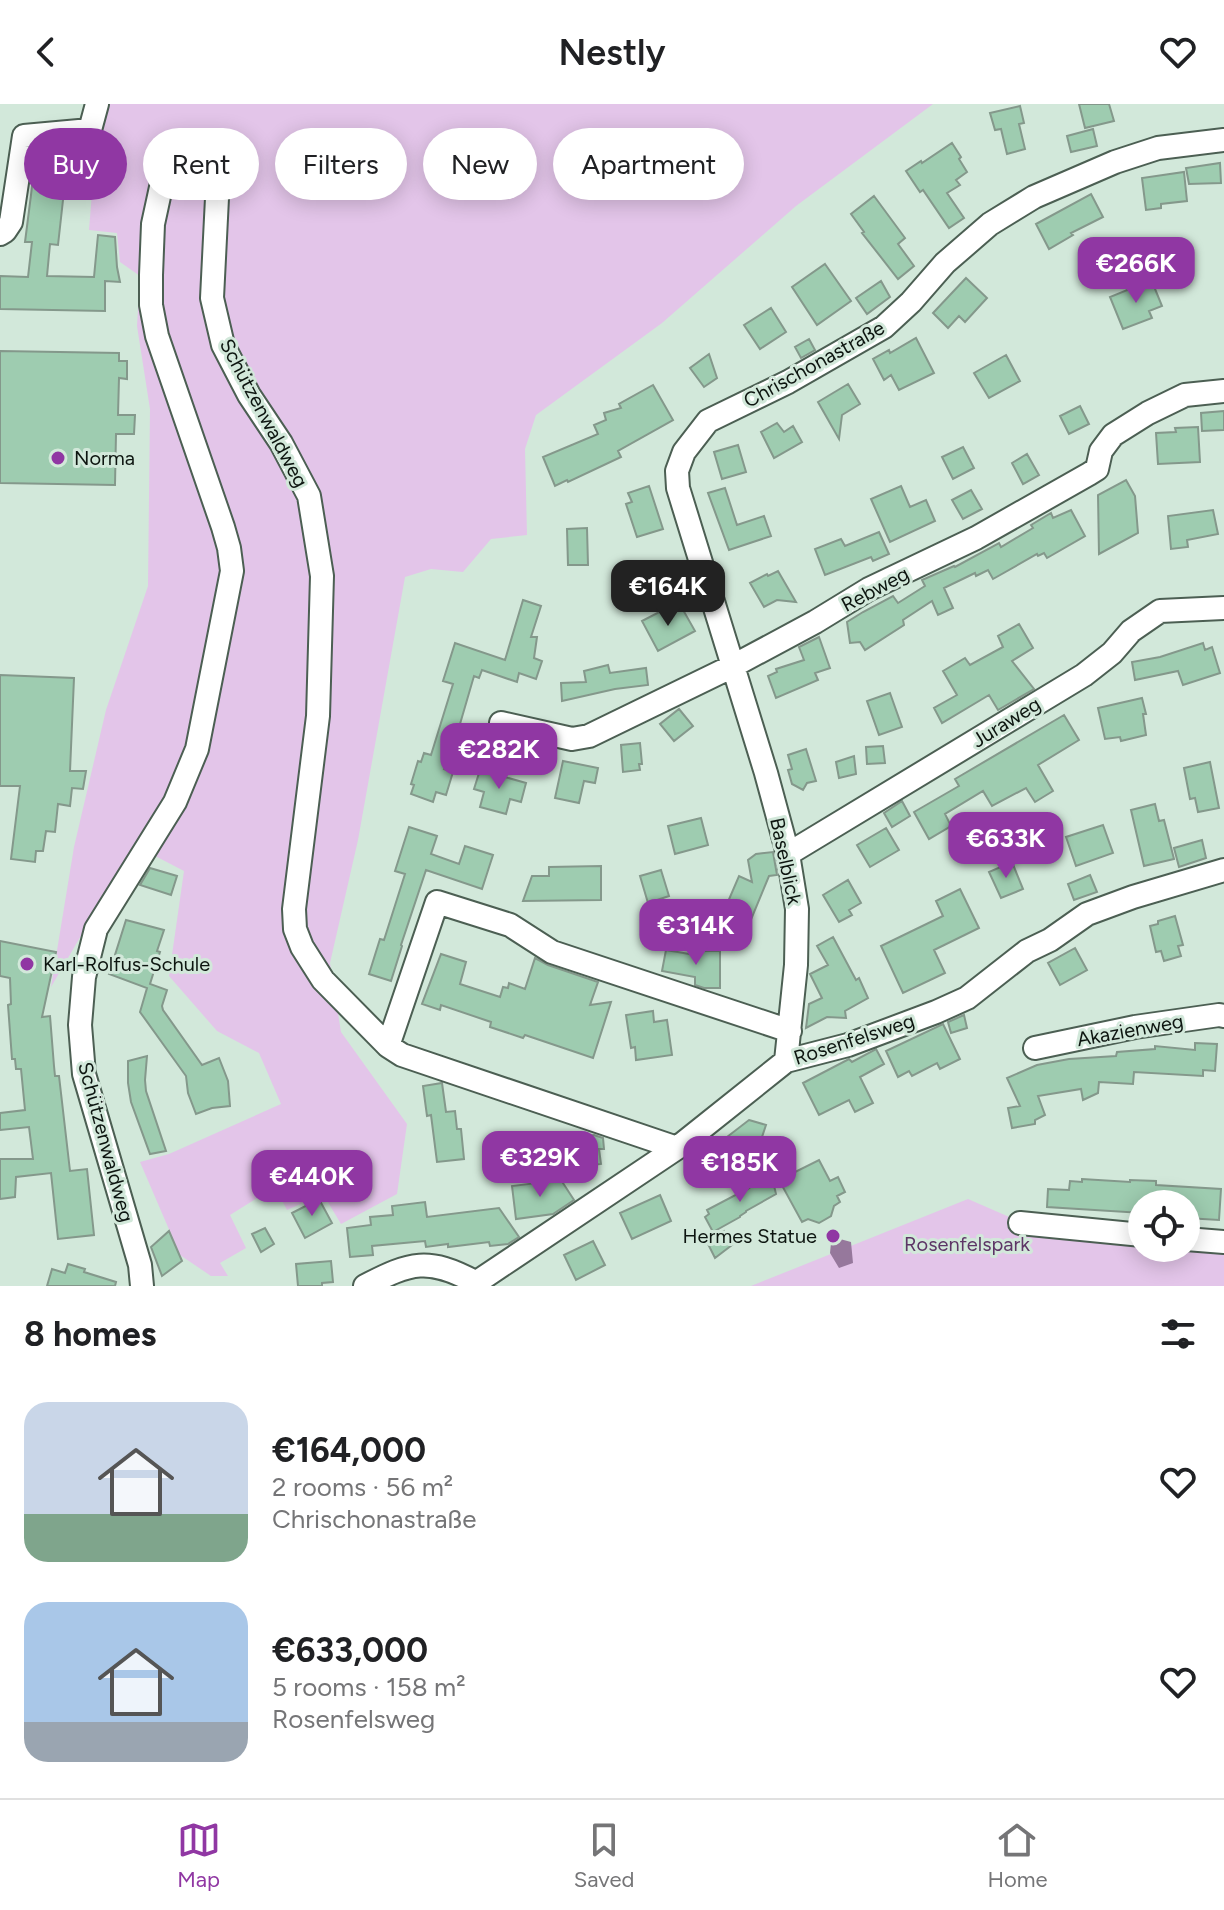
<!DOCTYPE html>
<meta charset="utf-8">
<style>
:root{--surface:#fff;--page:#f6f6f6;--text:#202124;--muted:#757577;--line:#e0e0e0;--accent:#9037a3}
body{margin:0;font-family:Figtree,sans-serif;background:var(--page);color:var(--text);height:100vh;display:flex;flex-direction:column;font-size:30px;white-space:nowrap}
*{box-sizing:border-box;margin:0}
p{font-size:26px;color:var(--muted)}
.icon{flex:none;width:44px;height:44px;fill:none;stroke:currentColor;stroke-width:2;stroke-linecap:round;stroke-linejoin:round}
.map{position:relative;height:1182px;overflow:hidden}
.details{display:flex;flex-direction:column;background:var(--surface);flex:1}
.details>*{flex:none}
.guide{position:absolute;left:24px;top:24px;width:800px;height:72px;display:flex;gap:16px}
.fabs{position:absolute;left:1128px;top:1086px;display:grid;gap:16px}
.fabs a{display:grid;place-items:center;width:72px;height:72px;border-radius:50%;background:var(--surface);box-shadow:0 4px 20px #0003;font-size:40px}
.price{position:absolute;translate:-50% -68px;padding:0 18px;border-radius:16px;background:var(--accent);color:#fff;font-size:26px;line-height:52px;filter:drop-shadow(0 2px 4px #0008)}
.price::after{content:'';position:absolute;left:50%;top:48px;width:24px;height:18px;margin-left:-12px;background:inherit;clip-path:polygon(0 0,100% 0,50% 100%)}
.price.on{background:#222;color:#fff}
ul{padding:0;list-style:none}
li{display:flex;align-items:center;gap:24px;height:200px;padding:0 24px}
li span{display:grid;place-items:center;flex:none;width:224px;height:160px;border-radius:24px;color:#555}
li>.icon{margin-inline-start:auto}
span .icon{width:96px;height:96px;fill:#fffc;stroke-width:1}
li b{font-size:34px}
h2{display:flex;justify-content:space-between;align-items:center;height:96px;padding:0 24px;font-size:34px}
.tag{padding:0 28px;border-radius:36px;background:var(--surface);box-shadow:0 4px 20px #0003;font-size:28px;line-height:72px}
.tag.on{background:var(--accent);color:#fff}
header{display:flex;justify-content:space-between;align-items:center;height:104px;padding:0 24px;background:var(--surface);font-size:36px;font-weight:600}
.tabs{display:flex;justify-content:space-around;align-items:center;height:112px;border-top:2px solid var(--line);background:var(--surface);font-size:22px;color:var(--muted)}
.tabs a{display:grid;justify-items:center;gap:4px}
.tabs .on{color:var(--accent)}
.map>svg:first-child{display:block}
</style>
<header><svg class="icon" aria-label="back" viewBox="0 0 24 24"><path d="M15 5l-7 7 7 7"/></svg>Nestly<svg class="icon" aria-label="heart" viewBox="0 0 24 24"><path d="M12 20l-8-8c-3-5 5-10 8-4 3-6 11-1 8 4z"/></svg></header>
<div class="map">
<svg width="1224" height="1182" viewBox="0 0 1224 1182">
<rect width="100%" height="100%" fill="#d2e8da"/>
<path fill="#e3c5e9" d="M 106,0 L 933,0 L 796,102 L 662,219 L 536,311 L 525,345 L 527,431 L 491,435 L 463,468 L 431,465 L 405,473 L 358,736 L 330,859 L 341,928 L 407,1020 L 397,1090 L 341,1120 L 323,1090 L 287,1106 L 275,1083 L 230,1111 L 246,1144 L 220,1159 L 228,1172 L 211,1172 L 180,1151 L 140,1058 L 169,1050 L 281,1000 L 259,949 L 217,927 L 169,872 L 184,767 L 134,741 L 51,883 L 74,743 L 106,606 L 148,482 L 150,305 L 137,222 L 140,172 L 120,158 L 117,129 L 89,126 L 96,38 Z
M 968,1095 L 1035,1124 L 1142,1139 L 1142,1144 L 1182,1144 L 1224,1150 L 1224,1182 L 751,1182 Z"/>
<path fill="#96789c" d="M 837,1128 L 840,1135 L 851,1138 L 853,1159 L 839,1164 L 830,1149 L 831,1139 L 828,1132 Z"/>
<path fill="#9eccb0" stroke="#84988b" stroke-width="2" d="M 1079,0 L 1109,0 L 1114,17 L 1085,24 Z
M 1020,2 L 1024,19 L 1019,20 L 1025,45 L 1007,50 L 1001,25 L 995,26 L 990,9 Z
M 1093,25 L 1097,42 L 1071,48 L 1067,32 Z
M 952,39 L 961,53 L 959,55 L 967,68 L 956,76 L 960,81 L 947,89 L 964,114 L 949,124 L 923,86 L 920,88 L 906,67 L 921,57 L 922,59 Z
M 43,49 L 61,51 L 60,59 L 67,60 L 58,141 L 50,140 L 47,172 L 94,173 L 98,131 L 115,133 L 117,163 L 120,178 L 105,177 L 105,207 L 0,205 L 0,172 L 28,173 L 32,138 L 25,138 L 31,91 L 35,56 L 43,57 Z
M 1220,59 L 1221,79 L 1189,80 L 1186,64 Z
M 1184,68 L 1187,97 L 1161,100 L 1161,104 L 1146,106 L 1142,74 Z
M 1091,90 L 1103,113 L 1071,129 L 1073,131 L 1049,145 L 1036,120 Z
M 874,92 L 905,134 L 898,140 L 914,162 L 898,175 L 862,129 L 864,128 L 851,110 Z
M 825,160 L 851,197 L 817,221 L 792,183 Z
M 966,174 L 987,194 L 965,218 L 959,212 L 948,224 L 933,209 Z
M 881,177 L 890,193 L 867,210 L 856,194 Z
M 1153,180 L 1162,202 L 1149,207 L 1152,214 L 1123,225 L 1110,193 L 1132,184 L 1133,188 Z
M 771,204 L 786,228 L 760,245 L 744,221 Z
M 916,234 L 934,269 L 899,286 L 891,271 L 884,276 L 873,255 L 889,246 L 890,249 Z
M 809,235 L 815,246 L 801,254 L 795,243 Z
M 0,247 L 119,249 L 119,257 L 127,257 L 127,275 L 119,274 L 118,311 L 135,311 L 134,330 L 116,330 L 115,381 L 0,379 Z
M 709,250 L 717,274 L 704,283 L 690,264 Z
M 1006,251 L 1020,277 L 989,294 L 974,269 Z
M 848,280 L 860,300 L 842,311 L 839,335 L 818,298 Z
M 653,281 L 673,316 L 618,347 L 621,353 L 568,378 L 567,376 L 555,382 L 543,353 L 598,330 L 594,321 L 606,316 L 604,309 L 621,304 L 619,300 Z
M 1080,302 L 1089,320 L 1069,330 L 1060,312 Z
M 1224,307 L 1224,326 L 1202,327 L 1201,309 Z
M 777,319 L 784,328 L 793,322 L 802,338 L 774,354 L 761,328 Z
M 1198,323 L 1200,358 L 1158,360 L 1156,329 L 1176,328 L 1175,324 Z
M 738,341 L 746,368 L 722,375 L 714,348 Z
M 963,343 L 974,364 L 953,375 L 942,353 Z
M 1027,350 L 1039,371 L 1023,380 L 1012,359 Z
M 1126,376 L 1135,392 L 1138,429 L 1099,450 L 1098,391 Z
M 649,382 L 663,425 L 637,433 L 626,400 L 632,398 L 628,389 Z
M 901,382 L 910,403 L 926,396 L 935,417 L 890,438 L 871,395 Z
M 725,384 L 737,421 L 764,412 L 771,432 L 729,446 L 708,389 Z
M 971,386 L 982,405 L 963,415 L 952,396 Z
M 1071,406 L 1085,432 L 1047,454 L 1044,449 L 1038,452 L 1037,450 L 993,475 L 988,466 L 976,472 L 975,469 L 944,484 L 953,504 L 938,511 L 932,497 L 903,516 L 904,521 L 865,546 L 860,538 L 850,539 L 847,518 L 863,508 L 893,492 L 898,499 L 925,482 L 922,476 L 954,462 L 955,463 L 999,439 L 1001,443 L 1033,424 L 1031,421 L 1051,409 L 1053,414 Z
M 1213,406 L 1218,430 L 1187,436 L 1188,443 L 1171,445 L 1168,412 Z
M 587,424 L 588,461 L 568,461 L 567,425 Z
M 879,428 L 889,450 L 873,457 L 871,453 L 825,471 L 815,445 L 841,435 L 845,442 Z
M 778,467 L 796,498 L 777,496 L 764,503 L 750,479 L 767,470 L 768,472 Z
M 523,496 L 541,502 L 531,533 L 537,533 L 534,554 L 542,557 L 536,575 L 519,569 L 517,578 L 482,566 L 479,574 L 474,572 L 460,620 L 444,665 L 453,668 L 446,691 L 436,688 L 433,698 L 411,690 L 414,681 L 411,680 L 418,657 L 421,658 L 424,649 L 431,651 L 453,580 L 443,577 L 455,539 L 505,556 Z
M 667,504 L 671,510 L 682,504 L 695,527 L 658,547 L 642,517 Z
M 1019,520 L 1033,544 L 1012,557 L 1034,585 L 998,606 L 989,591 L 942,619 L 934,604 L 957,591 L 943,567 L 965,554 L 970,561 L 1003,543 L 998,532 Z
M 819,533 L 830,564 L 815,569 L 818,576 L 776,594 L 768,572 L 777,568 L 776,565 L 804,556 L 799,543 Z
M 1203,539 L 1205,546 L 1212,543 L 1220,569 L 1183,581 L 1178,567 L 1135,576 L 1132,558 L 1160,553 Z
M 608,561 L 610,569 L 646,564 L 648,581 L 615,585 L 562,597 L 561,579 L 586,578 L 584,567 Z
M 0,571 L 74,574 L 70,667 L 86,667 L 83,685 L 72,684 L 70,702 L 58,700 L 55,728 L 46,727 L 43,747 L 36,747 L 35,758 L 11,755 L 20,682 L 0,682 Z
M 890,589 L 902,623 L 879,631 L 867,597 Z
M 1142,594 L 1146,610 L 1143,610 L 1146,631 L 1121,637 L 1120,633 L 1105,635 L 1098,604 Z
M 679,605 L 693,622 L 674,637 L 660,620 Z
M 1064,611 L 1079,636 L 1038,661 L 1053,687 L 1035,698 L 1026,684 L 992,702 L 983,687 L 945,710 L 951,722 L 929,735 L 914,708 L 959,682 L 955,675 Z
M 640,639 L 642,660 L 639,660 L 640,666 L 623,668 L 621,641 Z
M 883,642 L 885,659 L 867,660 L 866,643 Z
M 806,645 L 816,677 L 807,679 L 803,686 L 792,680 L 788,666 L 792,665 L 788,651 Z
M 854,652 L 856,670 L 839,674 L 836,658 Z
M 563,657 L 598,664 L 595,679 L 584,677 L 579,699 L 555,694 Z
M 1210,658 L 1219,704 L 1198,708 L 1195,694 L 1190,695 L 1184,664 Z
M 480,666 L 526,679 L 521,698 L 510,695 L 506,710 L 480,703 L 484,688 L 474,685 Z
M 902,697 L 910,712 L 892,723 L 884,709 Z
M 1155,700 L 1159,717 L 1164,716 L 1174,755 L 1144,762 L 1131,706 Z
M 701,714 L 708,741 L 675,750 L 668,722 Z
M 1103,721 L 1113,749 L 1076,762 L 1066,733 Z
M 409,723 L 437,732 L 431,750 L 459,760 L 465,742 L 493,751 L 482,785 L 426,766 L 401,841 L 402,842 L 391,877 L 369,870 L 380,835 L 384,836 L 405,770 L 395,767 Z
M 886,724 L 899,746 L 870,763 L 857,741 Z
M 1202,736 L 1206,754 L 1179,763 L 1174,744 Z
M 773,748 L 777,771 L 769,772 L 750,818 L 724,807 L 739,772 L 752,778 L 748,756 L 756,750 Z
M 1012,758 L 1023,785 L 1001,794 L 989,768 Z
M 601,762 L 601,796 L 523,797 L 532,772 L 549,772 L 549,763 Z
M 150,764 L 177,772 L 171,791 L 140,781 Z
M 661,766 L 669,792 L 648,799 L 640,772 Z
M 1090,771 L 1097,788 L 1074,796 L 1068,780 Z
M 848,776 L 861,799 L 849,806 L 852,811 L 839,818 L 823,791 Z
M 960,785 L 979,824 L 934,846 L 945,869 L 903,889 L 881,842 L 943,812 L 936,797 Z
M 1175,812 L 1183,841 L 1178,842 L 1181,852 L 1164,857 L 1161,847 L 1156,848 L 1150,822 L 1158,820 L 1158,817 Z
M 126,816 L 164,826 L 157,847 L 160,848 L 150,880 L 167,886 L 162,902 L 163,906 L 202,961 L 219,954 L 228,977 L 230,1002 L 212,1004 L 196,1010 L 188,989 L 186,972 L 140,908 L 147,884 L 109,870 Z
M 833,833 L 856,876 L 859,874 L 868,894 L 845,907 L 846,914 L 827,913 L 806,924 L 809,900 L 822,894 L 810,870 L 828,861 L 817,842 Z
M 0,837 L 56,848 L 42,913 L 50,912 L 54,962 L 55,972 L 59,972 L 70,1067 L 87,1065 L 94,1131 L 58,1135 L 51,1069 L 16,1073 L 15,1093 L 0,1095 L 0,1055 L 33,1055 L 29,1023 L 0,1026 L 0,1009 L 25,1006 L 21,965 L 16,965 L 15,955 L 12,955 L 8,901 L 11,900 L 10,874 L 0,872 Z
M 1075,844 L 1087,866 L 1060,881 L 1048,859 Z
M 666,846 L 695,851 L 695,847 L 720,847 L 720,884 L 704,884 L 695,881 L 695,873 L 662,867 Z
M 441,850 L 466,858 L 460,880 L 500,893 L 503,883 L 508,884 L 509,879 L 525,885 L 535,854 L 548,861 L 598,878 L 590,901 L 611,898 L 593,954 L 525,931 L 523,934 L 490,923 L 491,918 L 441,901 L 440,906 L 422,900 Z
M 653,907 L 654,918 L 667,916 L 672,951 L 636,956 L 635,943 L 631,944 L 626,911 Z
M 964,911 L 967,924 L 951,929 L 948,918 Z
M 943,920 L 960,955 L 940,965 L 937,959 L 912,972 L 909,967 L 898,973 L 886,947 Z
M 1195,939 L 1217,940 L 1215,967 L 1203,966 L 1203,972 L 1134,968 L 1133,980 L 1099,978 L 1098,989 L 1083,996 L 1081,985 L 1038,992 L 1045,1011 L 1035,1016 L 1035,1020 L 1012,1024 L 1008,1004 L 1020,1002 L 1007,974 L 1037,961 L 1069,955 L 1116,952 L 1117,948 L 1155,945 L 1155,942 L 1195,946 Z
M 876,945 L 884,960 L 860,973 L 873,999 L 855,1008 L 849,996 L 819,1011 L 803,979 L 849,955 L 852,958 Z
M 147,952 L 145,976 L 146,987 L 166,1047 L 150,1050 L 131,998 L 128,979 L 128,957 Z
M 442,979 L 446,1008 L 455,1007 L 457,1025 L 461,1025 L 464,1055 L 437,1058 L 431,1011 L 427,1012 L 423,982 Z
M 749,1016 L 766,1021 L 759,1042 L 708,1068 L 701,1053 Z
M 594,1031 L 603,1034 L 604,1045 L 599,1045 L 601,1060 L 563,1065 L 559,1035 Z
M 819,1056 L 830,1077 L 838,1073 L 845,1088 L 837,1092 L 840,1098 L 834,1102 L 831,1112 L 819,1119 L 808,1115 L 802,1118 L 779,1076 Z
M 771,1069 L 776,1090 L 746,1107 L 746,1108 L 740,1112 L 740,1113 L 713,1128 L 705,1113 L 709,1110 L 707,1106 L 743,1087 L 742,1089 Z
M 1082,1075 L 1130,1078 L 1130,1076 L 1156,1077 L 1156,1081 L 1221,1085 L 1219,1116 L 1186,1114 L 1186,1100 L 1142,1100 L 1142,1109 L 1047,1103 L 1048,1085 L 1069,1086 L 1070,1077 L 1082,1078 Z
M 561,1076 L 574,1096 L 553,1110 L 516,1115 L 512,1082 Z
M 660,1091 L 671,1117 L 632,1135 L 620,1109 Z
M 319,1095 L 332,1119 L 305,1134 L 292,1109 Z
M 425,1098 L 427,1113 L 499,1104 L 519,1133 L 508,1140 L 490,1142 L 489,1138 L 448,1143 L 448,1140 L 426,1143 L 425,1137 L 372,1142 L 373,1151 L 350,1153 L 347,1124 L 371,1121 L 370,1113 L 393,1111 L 392,1102 Z
M 265,1124 L 274,1140 L 261,1148 L 252,1130 Z
M 169,1127 L 182,1157 L 162,1172 L 151,1143 Z
M 724,1127 L 732,1141 L 715,1154 L 706,1136 Z
M 593,1137 L 605,1161 L 576,1176 L 564,1151 Z
M 331,1157 L 333,1178 L 322,1179 L 322,1182 L 298,1182 L 296,1160 Z
M 68,1160 L 85,1165 L 84,1168 L 116,1178 L 115,1182 L 47,1182 L 52,1165 L 65,1169 Z"/>
<g fill="none" stroke-linecap="round" stroke-linejoin="round">
<defs>
<path id="minor" d="M 0,130 L 5,127 L 11,118 L 24,32 L 90,26 L 97,0
M 501,619 L 572,635 L 589,632 L 733,562 L 815,518 L 869,485 L 976,434 L 1089,370 L 1097,365 L 1101,347 L 1113,331 L 1148,309 L 1185,291 L 1224,287
M 788,750 L 1084,571 L 1112,549 L 1131,527 L 1160,507 L 1224,504
M 388,942 L 437,798 L 510,821 L 552,848 L 790,927
M 1035,944 L 1135,923 L 1219,911 L 1224,912
M 786,957 L 796,861 L 797,805 L 788,750 L 766,669 L 678,384 L 677,367 L 684,348 L 708,317 L 788,278 L 884,223 L 911,198 L 945,159 L 990,120 L 1034,93 L 1115,58 L 1158,44 L 1224,36
M 1020,1119 L 1142,1131
M 1186,1135 L 1224,1138
M 142,1182 L 140,1161 L 84,970 L 80,921 L 84,873 L 96,825 L 175,698 L 197,645 L 232,467 L 229,444 L 223,423 L 157,232 L 151,201 L 151,171 L 153,120 L 163,74 L 183,59 L 195,60 L 203,64 L 212,76 L 217,94 L 212,194 L 223,241 L 249,291 L 281,339 L 309,392 L 322,472 L 318,612 L 294,805 L 295,825 L 302,843 L 323,876 L 388,942 L 402,951 L 677,1044
M 365,1182 C 411,1158 428,1153 475,1178
M 471,1182 L 677,1044 L 786,957 L 848,941 L 936,908 L 967,894 L 1027,847 L 1050,836 L 1087,810 L 1133,793 L 1224,766"/>
</defs>
<use href="#minor" stroke="#4c5f53" stroke-width="26"/>
<use href="#minor" stroke="#fff" stroke-width="22"/>
</g>
<g fill="#9037a3" stroke="#d2e8da" stroke-width="3">
<circle cx="58" cy="354" r="8"/>
<circle cx="27" cy="860" r="8"/>
<circle cx="833" cy="1132" r="8"/>
</g>
<g text-anchor="middle" stroke-width="6" stroke-linejoin="round" paint-order="stroke">
<g font-size="20" fill="#0d1510" stroke="#d2e8da">
<text transform="translate(814 260) rotate(-29)" y="7">Chrischonastraße</text>
<text transform="translate(264 309) rotate(62)" y="7">Schützenwaldweg</text>
<text transform="translate(875 485) rotate(-28)" y="7">Rebweg</text>
<text transform="translate(1006 618) rotate(-32)" y="7">Juraweg</text>
<text transform="translate(786 757) rotate(78)" y="7">Baselblick</text>
<text transform="translate(1130 926) rotate(-10)" y="7">Akazienweg</text>
<text transform="translate(854 935) rotate(-18)" y="7">Rosenfelsweg</text>
<text transform="translate(106 1038) rotate(75)" y="7">Schützenwaldweg</text>
</g>
<g font-size="20" fill="#0d1510" stroke="#d2e8da" text-anchor="start">
<text x="74" y="361">Norma</text>
<text x="43" y="867">Karl-Rolfus-Schule</text>
<text x="817" y="1139" text-anchor="end">Hermes Statue</text>
</g>
<g font-size="20" fill="#5d3566" stroke="#d2e8da">
<text x="967" y="1147">Rosenfelspark</text>
</g>
</g>
</svg>
<div class="fabs">
<a><svg class="icon" aria-label="locate" viewBox="0 0 24 24"><circle cx="12" cy="12" r="6"/><path d="M12 2v4M12 18v4M2 12h4M18 12h4"/></svg></a>
</div>
<b class="price" style="left:1136px;top:201px">€266K</b>
<b class="price on" style="left:668px;top:524px">€164K</b>
<b class="price" style="left:499px;top:687px">€282K</b>
<b class="price" style="left:1006px;top:776px">€633K</b>
<b class="price" style="left:696px;top:863px">€314K</b>
<b class="price" style="left:540px;top:1095px">€329K</b>
<b class="price" style="left:740px;top:1100px">€185K</b>
<b class="price" style="left:312px;top:1114px">€440K</b>
<div class="guide">
<a class="tag on">Buy</a>
<a class="tag">Rent</a>
<a class="tag">Filters</a>
<a class="tag">New</a>
<a class="tag">Apartment</a>
</div>
</div>
<section class="details">
<h2>8 homes<svg class="icon" aria-label="filters" viewBox="0 0 24 24"><path d="M4 7h16M4 17h16"/><circle cx="9" cy="7" r="2"/><circle cx="15" cy="17" r="2"/></svg></h2>
<ul>
<li><span style="background:linear-gradient(#c9d6e8 70%,#7fa58c 0)"><svg class="icon" aria-label="home" viewBox="0 0 24 24"><path d="M3 11l9-7 9 7M6 9v11h12V9"/></svg></span><div><b>€164,000</b><p>2 rooms · 56 m²</p><p>Chrischonastraße</p></div><svg class="icon" aria-label="heart" viewBox="0 0 24 24"><path d="M12 20l-8-8c-3-5 5-10 8-4 3-6 11-1 8 4z"/></svg></li>
<li><span style="background:linear-gradient(#a9c7e8 75%,#9aa5b1 0)"><svg class="icon" aria-label="home" viewBox="0 0 24 24"><path d="M3 11l9-7 9 7M6 9v11h12V9"/></svg></span><div><b>€633,000</b><p>5 rooms · 158 m²</p><p>Rosenfelsweg</p></div><svg class="icon" aria-label="heart" viewBox="0 0 24 24"><path d="M12 20l-8-8c-3-5 5-10 8-4 3-6 11-1 8 4z"/></svg></li>
</ul>
</section>
<nav class="tabs">
<a class="on"><svg class="icon" aria-label="map" viewBox="0 0 24 24"><path d="M3 6l6-2 6 2 6-2v14l-6 2-6-2-6 2zM9 4v14M15 6v14"/></svg>Map</a>
<a><svg class="icon" aria-label="saved" viewBox="0 0 24 24"><path d="M7 4h10v16l-5-4-5 4z"/></svg>Saved</a>
<a><svg class="icon" aria-label="home" viewBox="0 0 24 24"><path d="M3 11l9-7 9 7M6 9v11h12V9"/></svg>Home</a>
</nav>
